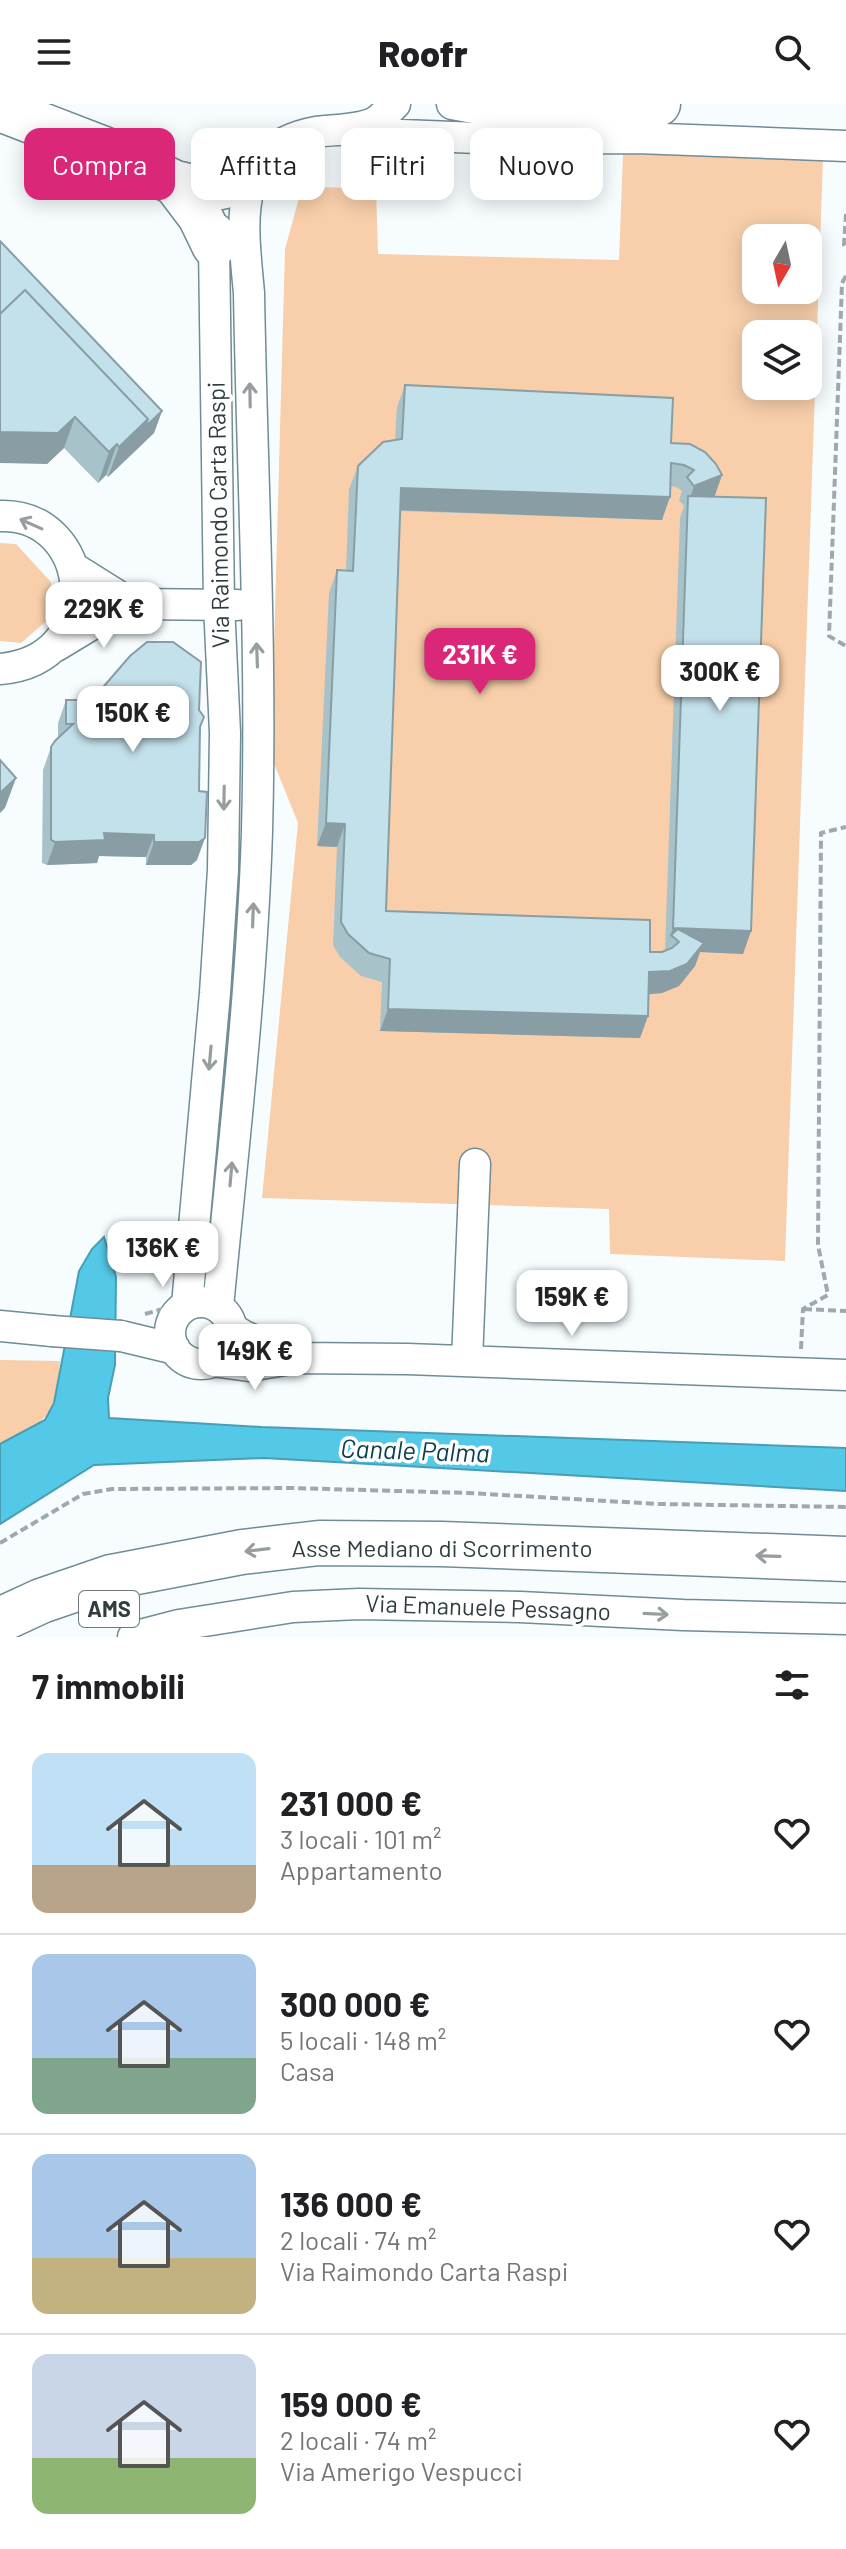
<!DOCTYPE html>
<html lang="it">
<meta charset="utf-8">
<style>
:root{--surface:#fff;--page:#f2f2f2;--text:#202124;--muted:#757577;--line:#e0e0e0;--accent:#db2777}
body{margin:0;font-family:Barlow,sans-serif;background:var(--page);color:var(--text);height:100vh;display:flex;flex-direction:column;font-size:30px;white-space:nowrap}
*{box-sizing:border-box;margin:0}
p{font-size:26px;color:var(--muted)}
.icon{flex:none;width:44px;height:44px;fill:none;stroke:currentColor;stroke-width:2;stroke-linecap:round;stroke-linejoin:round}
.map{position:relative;height:1533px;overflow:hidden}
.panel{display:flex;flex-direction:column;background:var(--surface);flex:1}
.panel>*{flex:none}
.banner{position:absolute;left:24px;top:24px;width:798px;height:72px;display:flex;gap:16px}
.needle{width:52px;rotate:189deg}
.controls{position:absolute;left:742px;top:120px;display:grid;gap:16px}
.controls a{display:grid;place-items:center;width:80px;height:80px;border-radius:16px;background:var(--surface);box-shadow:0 4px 20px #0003;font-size:40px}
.price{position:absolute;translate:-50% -68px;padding:0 18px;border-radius:16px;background:#fff;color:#222;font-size:26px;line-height:52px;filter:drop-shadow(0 2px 4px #0008)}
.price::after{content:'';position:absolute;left:50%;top:48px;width:24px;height:18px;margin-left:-12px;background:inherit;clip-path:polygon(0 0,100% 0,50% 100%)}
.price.current{background:var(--accent);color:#fff}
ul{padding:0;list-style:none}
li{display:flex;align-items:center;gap:24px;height:200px;padding:0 32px}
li+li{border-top:2px solid var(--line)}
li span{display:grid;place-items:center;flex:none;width:224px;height:160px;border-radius:16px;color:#555}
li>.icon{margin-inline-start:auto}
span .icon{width:96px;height:96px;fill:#fffc;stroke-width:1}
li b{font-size:34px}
h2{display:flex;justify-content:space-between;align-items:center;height:96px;padding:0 32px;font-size:34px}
.tag{padding:0 28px;border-radius:16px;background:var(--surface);box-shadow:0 4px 20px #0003;font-size:28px;line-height:72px}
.tag.current{background:var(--accent);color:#fff}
header{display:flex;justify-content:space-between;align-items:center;height:104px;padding:0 32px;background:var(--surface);font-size:36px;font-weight:800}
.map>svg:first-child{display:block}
</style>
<header><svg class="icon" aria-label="menu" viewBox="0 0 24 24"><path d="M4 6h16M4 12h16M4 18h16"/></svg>Roofr<svg class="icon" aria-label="search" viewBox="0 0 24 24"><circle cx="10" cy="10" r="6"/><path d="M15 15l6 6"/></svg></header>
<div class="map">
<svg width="846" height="1533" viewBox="0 0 846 1533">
<rect width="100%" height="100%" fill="#f7fdff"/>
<path fill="#f8cfaa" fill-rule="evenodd" d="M 623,50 L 823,54 L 785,1157 L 610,1150 L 609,1105 L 262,1094 L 298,719 L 271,652 L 285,145 L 302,83 L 376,84 L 378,150 L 619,156 ZM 756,134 L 808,134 L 808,186 L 756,186 ZM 756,230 L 808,230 L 808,282 L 756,282 Z
M 0,439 L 16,440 L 51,478 L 50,514 L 21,539 L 0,537 Z
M 0,1256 L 60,1257 C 56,1313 49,1317 0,1340 Z"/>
<path fill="#54c8e7" stroke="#499eb5" stroke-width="2" d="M 104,1133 L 116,1173 L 115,1261 L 108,1294 L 109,1314 L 262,1323 L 846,1344 L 846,1387 L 264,1354 L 94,1361 L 0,1420 L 0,1340 L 45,1316 L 54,1299 L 79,1167 L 92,1145 Z"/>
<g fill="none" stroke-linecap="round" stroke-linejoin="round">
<defs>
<path id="minor" d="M 452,0 L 544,17
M 352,29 L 503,35 L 637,34 L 846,42
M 0,412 C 94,409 108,556 0,565
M 72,463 L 131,500 L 237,501
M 56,542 L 109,510 L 131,500
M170 1229a31 31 0 1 1 62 0a31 31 0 1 1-62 0Z
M 187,1201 L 215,889 L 223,766 L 225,629 L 219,500 L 214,141 L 217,125
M 218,1203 C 233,1045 252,886 257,727 C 262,548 252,368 249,189 C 243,122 229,44 316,28 C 334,25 361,27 377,17 C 383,13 389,5 395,0
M 0,1222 L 52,1227
M 231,1224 L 244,1232 L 296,1254
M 121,1232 L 175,1245
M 212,1257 L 249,1262 L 296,1254 L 407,1255 L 846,1271
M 467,1257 L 475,1060
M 133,1533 L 179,1521 L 293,1503 L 359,1500 L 520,1503 L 683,1511 L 846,1515"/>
<path id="highway" d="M 0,5 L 109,47 L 175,79 L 206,86 L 249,77
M 503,35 L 540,16 L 593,5 L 658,0
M 175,79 L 200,112 L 214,141
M 0,1516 L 41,1497 L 111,1473 L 242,1448 L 319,1439 L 442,1440 L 846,1455"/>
</defs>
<use href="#minor" stroke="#708c95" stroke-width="33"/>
<use href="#highway" stroke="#708c95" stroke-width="47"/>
<path stroke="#9fa8ab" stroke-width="4" stroke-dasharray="8 4" stroke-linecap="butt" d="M 846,110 L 844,141 L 846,145
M 846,172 L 842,179 L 829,532 L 846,542
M 804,1205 L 846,1207
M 145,1210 L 163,1205
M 801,1245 L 803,1205 L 828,1191 L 818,1141 L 821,729 L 846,723
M 0,1439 L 83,1390 L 112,1385 L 293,1384 L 468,1389 L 659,1400 L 846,1403"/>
<use href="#minor" stroke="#fff" stroke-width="30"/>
<use href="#highway" stroke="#fff" stroke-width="44"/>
<defs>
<path id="minor-bridge" d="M 52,1227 L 121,1232"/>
</defs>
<use href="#minor-bridge" stroke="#708c95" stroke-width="33" stroke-linecap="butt"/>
<use href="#minor-bridge" stroke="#fff" stroke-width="30"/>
</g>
<path fill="#a8c2ca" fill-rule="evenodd" d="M 0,137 L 162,307 L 154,329 L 108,373 L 106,371 L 98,379 L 64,344 L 47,360 Z
M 405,281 L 671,339 L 722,371 L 714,393 L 751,827 L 743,850 L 700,848 L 695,862 L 679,882 L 662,889 L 649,890 L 648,912 L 640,934 L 380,927 L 382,878 L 361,872 L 340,853 L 333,841 L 337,743 L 317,742 L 329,489 L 337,466 L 346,467 L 349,385 L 358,362 L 395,336 L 397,303 ZM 670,382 L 676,383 L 682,387 L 679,396 L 684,402 L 680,414 L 665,847 L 650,848 L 386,807 L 400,407 L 662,416 Z
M 66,596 L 199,606 L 200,624 L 197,756 L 191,761 L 146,761 L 146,753 L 99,752 L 97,759 L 47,761 L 42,759 L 43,666 L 51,643 L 58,634 L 58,619 Z"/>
<path fill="#889ea4" d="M 162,307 L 154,329 L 108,373 L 119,343 L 148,315 Z
M 75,313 L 64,344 L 47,360 L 0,359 L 0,328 Z
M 117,340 L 106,371 L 98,379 L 109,348 Z
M 722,371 L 714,394 L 688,400 L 694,382 Z
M 401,384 L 670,393 L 662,416 L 393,406 Z
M 16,674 L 5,704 L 0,709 L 0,689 Z
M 326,719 L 345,720 L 337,743 L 317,742 Z
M 104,729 L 154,731 L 146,753 L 99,752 L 97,759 L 47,761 L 55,738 Z
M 205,734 L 197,756 L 191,761 L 146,761 L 154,738 Z
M 673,824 L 751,827 L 743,850 L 700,848 L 695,862 L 679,882 L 662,889 L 641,891 L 649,868 L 679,838 L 671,831 L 665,847 Z
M 388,905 L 648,912 L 640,934 L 380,927 Z"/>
<path fill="#c3e1eb" stroke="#889ea4" stroke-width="2" d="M 0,137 L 162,307 L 145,323 L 148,315 L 25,186 L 0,210 Z
M 25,186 L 148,315 L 119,343 L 117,340 L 109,348 L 75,313 L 58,329 L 0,328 L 0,210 Z
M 405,281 L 673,294 L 671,339 L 690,340 L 705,348 L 716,360 L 722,371 L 694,382 L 687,373 L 694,366 L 684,361 L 671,359 L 670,393 L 401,384 L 386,807 L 650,816 L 650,848 L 662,848 L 672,844 L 679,838 L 671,831 L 678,825 L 704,839 L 687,860 L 670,867 L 649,868 L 648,912 L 388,905 L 390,855 L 369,849 L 348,830 L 341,818 L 345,720 L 326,719 L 337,466 L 353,467 L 358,362 L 383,338 L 402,335 Z
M 688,392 L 766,394 L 751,827 L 673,824 Z
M 147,538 L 173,538 L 201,558 L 199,606 L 204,613 L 200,623 L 199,687 L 207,688 L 205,734 L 199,738 L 154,738 L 154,731 L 104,729 L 105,736 L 55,738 L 51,736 L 51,643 L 55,637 L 73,620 L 66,620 L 66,596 L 92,596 L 130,552 Z
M 0,656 L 16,674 L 0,689 Z"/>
<defs><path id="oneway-shaft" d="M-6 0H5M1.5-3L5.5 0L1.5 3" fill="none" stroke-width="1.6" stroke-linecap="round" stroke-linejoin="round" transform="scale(2)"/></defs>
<g stroke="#989ea0">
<use href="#oneway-shaft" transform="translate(250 291) rotate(-91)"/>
<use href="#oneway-shaft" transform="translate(31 420) rotate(-156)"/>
<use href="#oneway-shaft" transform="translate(257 551) rotate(-92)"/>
<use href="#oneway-shaft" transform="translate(224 694) rotate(91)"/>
<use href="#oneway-shaft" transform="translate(253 811) rotate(-88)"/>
<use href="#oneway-shaft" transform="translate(210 954) rotate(95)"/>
<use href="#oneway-shaft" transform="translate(231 1070) rotate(-85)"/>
<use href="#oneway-shaft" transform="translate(257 1446) rotate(173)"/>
<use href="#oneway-shaft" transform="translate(768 1452) rotate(-178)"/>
<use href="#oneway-shaft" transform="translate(656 1510) rotate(3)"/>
</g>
<g text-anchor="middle" stroke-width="7" stroke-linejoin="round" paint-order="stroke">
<rect fill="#fff" stroke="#6e7779" stroke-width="2" x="79" y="1487" width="60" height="36" rx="6"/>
<g font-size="22" font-weight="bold" fill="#303d40">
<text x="109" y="1513">AMS</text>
</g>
<g font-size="24" fill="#303d40" stroke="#fff">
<text transform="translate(219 411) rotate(-91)" y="8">Via Raimondo Carta Raspi</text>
<text x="442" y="1453">Asse Mediano di Scorrimento</text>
<text transform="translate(488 1504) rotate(2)" y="8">Via Emanuele Pessagno</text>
</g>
<g font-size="26" font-style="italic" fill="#0b404d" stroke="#fff">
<text transform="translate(415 1347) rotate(2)" y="9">Canale Palma</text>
</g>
</g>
</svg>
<div class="controls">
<a><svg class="needle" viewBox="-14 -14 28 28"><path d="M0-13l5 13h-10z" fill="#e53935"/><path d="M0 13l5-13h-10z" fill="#757577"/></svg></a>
<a><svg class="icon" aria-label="layers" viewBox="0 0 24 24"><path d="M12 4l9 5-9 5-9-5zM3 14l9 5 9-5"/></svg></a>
</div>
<b class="price" style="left:104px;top:546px">229K €</b>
<b class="price current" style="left:480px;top:592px">231K €</b>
<b class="price" style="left:720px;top:609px">300K €</b>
<b class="price" style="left:133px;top:650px">150K €</b>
<b class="price" style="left:163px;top:1185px">136K €</b>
<b class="price" style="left:572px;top:1234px">159K €</b>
<b class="price" style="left:255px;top:1288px">149K €</b>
<div class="banner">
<a class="tag current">Compra</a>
<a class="tag">Affitta</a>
<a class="tag">Filtri</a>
<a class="tag">Nuovo</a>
</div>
</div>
<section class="panel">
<h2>7 immobili<svg class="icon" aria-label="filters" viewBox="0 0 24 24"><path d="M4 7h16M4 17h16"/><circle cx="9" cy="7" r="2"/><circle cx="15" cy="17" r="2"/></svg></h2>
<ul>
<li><span style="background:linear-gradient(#bfe0f5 70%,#b9a48a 0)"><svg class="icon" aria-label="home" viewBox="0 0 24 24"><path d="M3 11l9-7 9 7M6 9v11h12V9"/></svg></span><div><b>231 000 €</b><p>3 locali · 101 m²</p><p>Appartamento</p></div><svg class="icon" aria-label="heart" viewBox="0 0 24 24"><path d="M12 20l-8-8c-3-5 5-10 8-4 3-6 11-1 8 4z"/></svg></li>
<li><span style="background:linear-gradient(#a9c7e8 65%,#7fa58c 0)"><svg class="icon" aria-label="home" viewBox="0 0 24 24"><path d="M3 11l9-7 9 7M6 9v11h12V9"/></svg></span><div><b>300 000 €</b><p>5 locali · 148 m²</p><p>Casa</p></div><svg class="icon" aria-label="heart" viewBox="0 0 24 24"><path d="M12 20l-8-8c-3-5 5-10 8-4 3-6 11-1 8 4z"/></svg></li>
<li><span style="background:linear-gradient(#a9c7e8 65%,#c2b280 0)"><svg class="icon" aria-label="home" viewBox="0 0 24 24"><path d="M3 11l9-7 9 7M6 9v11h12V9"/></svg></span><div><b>136 000 €</b><p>2 locali · 74 m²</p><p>Via Raimondo Carta Raspi</p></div><svg class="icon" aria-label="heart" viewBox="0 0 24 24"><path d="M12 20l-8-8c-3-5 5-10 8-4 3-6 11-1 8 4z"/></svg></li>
<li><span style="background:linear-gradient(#c9d6e8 65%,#8fb573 0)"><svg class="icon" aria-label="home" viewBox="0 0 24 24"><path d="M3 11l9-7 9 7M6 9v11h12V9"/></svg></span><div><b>159 000 €</b><p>2 locali · 74 m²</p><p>Via Amerigo Vespucci</p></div><svg class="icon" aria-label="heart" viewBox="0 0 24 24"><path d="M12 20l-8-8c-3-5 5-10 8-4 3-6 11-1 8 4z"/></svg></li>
</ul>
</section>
